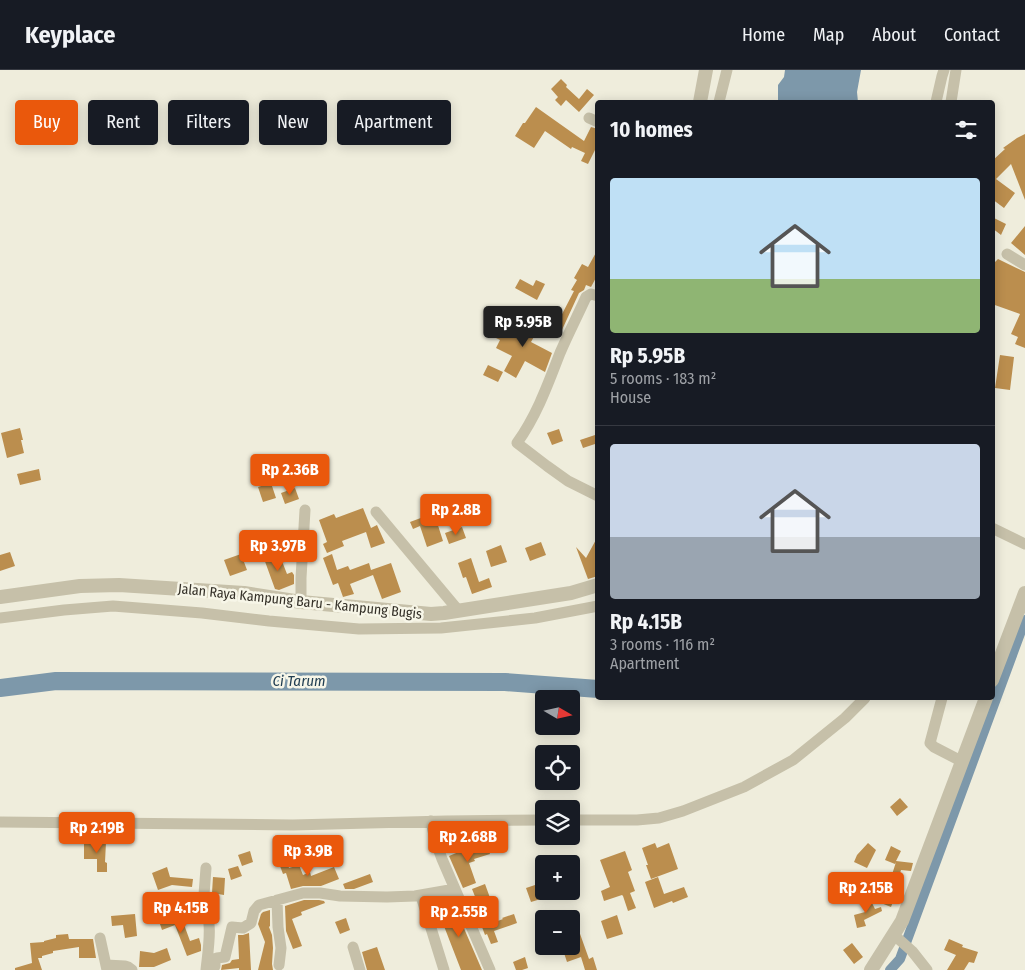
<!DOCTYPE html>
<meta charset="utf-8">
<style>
:root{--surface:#171b24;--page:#20242c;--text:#f1f3f6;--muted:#9ea1a6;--line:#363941;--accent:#ea580c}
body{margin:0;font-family:"Fira Sans Condensed",sans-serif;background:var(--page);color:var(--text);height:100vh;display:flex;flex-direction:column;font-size:19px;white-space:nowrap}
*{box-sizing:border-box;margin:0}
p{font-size:16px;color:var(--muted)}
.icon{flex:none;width:28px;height:28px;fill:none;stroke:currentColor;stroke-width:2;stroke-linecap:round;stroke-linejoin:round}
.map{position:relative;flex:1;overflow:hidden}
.drawer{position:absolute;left:595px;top:30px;width:400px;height:600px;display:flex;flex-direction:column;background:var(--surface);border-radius:5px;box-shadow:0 2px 12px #0003}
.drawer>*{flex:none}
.banner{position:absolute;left:15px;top:30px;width:475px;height:45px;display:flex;gap:10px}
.needle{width:32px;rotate:99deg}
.controls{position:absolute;left:535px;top:620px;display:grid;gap:10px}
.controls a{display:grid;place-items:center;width:45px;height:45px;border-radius:5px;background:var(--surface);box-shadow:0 2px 12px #0003;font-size:25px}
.price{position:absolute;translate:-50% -42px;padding:0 11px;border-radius:5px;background:var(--accent);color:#fff;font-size:16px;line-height:32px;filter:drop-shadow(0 1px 2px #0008)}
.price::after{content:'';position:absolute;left:50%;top:30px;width:15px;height:11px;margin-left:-8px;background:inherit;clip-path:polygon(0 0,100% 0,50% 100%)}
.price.current{background:#222;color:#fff}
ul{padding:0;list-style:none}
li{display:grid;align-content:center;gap:10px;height:265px;padding:0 15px}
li+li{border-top:1px solid var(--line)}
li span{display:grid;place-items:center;height:155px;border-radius:5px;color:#555}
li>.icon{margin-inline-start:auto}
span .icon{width:90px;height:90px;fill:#fffc;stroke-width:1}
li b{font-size:21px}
h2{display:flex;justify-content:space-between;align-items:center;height:60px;padding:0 15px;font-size:21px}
.tag{padding:0 18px;border-radius:5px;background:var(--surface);box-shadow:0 2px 12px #0003;font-size:18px;line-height:45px}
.tag.current{background:var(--accent);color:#fff}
header{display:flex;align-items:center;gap:30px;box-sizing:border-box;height:70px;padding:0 25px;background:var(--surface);border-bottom:1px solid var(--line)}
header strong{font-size:24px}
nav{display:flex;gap:28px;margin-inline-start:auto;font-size:18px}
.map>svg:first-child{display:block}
</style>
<header>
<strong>Keyplace</strong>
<nav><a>Home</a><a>Map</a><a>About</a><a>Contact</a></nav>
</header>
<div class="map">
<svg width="1025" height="900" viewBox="0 0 1025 900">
<rect width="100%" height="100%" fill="#efeddc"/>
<path fill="#7d98aa" d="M 785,0 L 861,0 L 857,22 L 858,32 L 778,32 L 778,15 L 784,7 Z"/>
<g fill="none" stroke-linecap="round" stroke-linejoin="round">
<path stroke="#7d98aa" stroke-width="10" d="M 890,900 L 900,889 L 1025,550"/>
<path stroke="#7d98aa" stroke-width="18" d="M 0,618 L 56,611 L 505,612 L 598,619"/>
</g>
<path fill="#bb8e4e" d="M 561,9 L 567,15 L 566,17 L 579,29 L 587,19 L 594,25 L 579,42 L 566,30 L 561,36 L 555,30 L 558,27 L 551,19 Z
M 536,37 L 584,71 L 591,57 L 598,59 L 598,74 L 588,94 L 581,91 L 585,83 L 572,77 L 571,79 L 545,61 L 534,78 L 515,66 L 523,53 L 525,53 Z
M 1025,64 L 1025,130 L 1011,94 L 996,109 L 1015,123 L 1004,138 L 992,129 L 992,91 L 1005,79 L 1003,78 L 1017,68 Z
M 992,147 L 1006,154 L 1001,165 L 992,158 Z
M 1025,156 L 1025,185 L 1011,173 Z
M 598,179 L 598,204 L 591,217 L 586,215 L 584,220 L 579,223 L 561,262 L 548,255 L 553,245 L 560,248 L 574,221 L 571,220 L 577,210 L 574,208 L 582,194 L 588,197 Z
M 998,189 L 1025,202 L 1025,278 L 1015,274 L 1018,267 L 1011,264 L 1020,244 L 992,234 L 992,195 Z
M 520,209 L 533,216 L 536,210 L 545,214 L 537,230 L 515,218 Z
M 527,247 L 541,254 L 531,272 L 552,283 L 545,302 L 525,291 L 516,308 L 504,301 L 512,286 L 496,278 L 500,270 L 494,267 L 500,256 L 517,265 Z
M 1000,285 L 1014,287 L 1010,320 L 995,318 Z
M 488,295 L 503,302 L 498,312 L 483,305 Z
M 20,358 L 23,370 L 21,370 L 24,383 L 7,388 L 1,363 Z
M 559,359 L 563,371 L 552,375 L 547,363 Z
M 598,364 L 598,373 L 583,378 L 580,370 Z
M 39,399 L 41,410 L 20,415 L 17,404 Z
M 271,413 L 276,428 L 263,432 L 258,417 Z
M 295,418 L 299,429 L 285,434 L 281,423 Z
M 363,438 L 371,458 L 377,455 L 385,473 L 371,478 L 366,462 L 342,471 L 344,476 L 327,483 L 323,474 L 327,472 L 319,450 L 334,444 L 336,448 Z
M 434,443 L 443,471 L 427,477 L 420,456 L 413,459 L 410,452 Z
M 462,457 L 466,468 L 449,474 L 445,463 Z
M 598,466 L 598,506 L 588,509 L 576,477 L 586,488 Z
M 541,472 L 546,485 L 530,491 L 525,478 Z
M 501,475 L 507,492 L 491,497 L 486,481 Z
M 278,481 L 287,504 L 292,502 L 294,505 L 294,514 L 279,520 L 275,519 L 263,486 Z
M 10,482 L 15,496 L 0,501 L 0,485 Z
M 241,484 L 247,500 L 230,506 L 224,490 Z
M 332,484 L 337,500 L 348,496 L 350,500 L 369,493 L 371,500 L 391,493 L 401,522 L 382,529 L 373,505 L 350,514 L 354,524 L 343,527 L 338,513 L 333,515 L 323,488 Z
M 471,488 L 479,512 L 489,508 L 492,517 L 472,524 L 466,507 L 463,508 L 458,493 Z
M 900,728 L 908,737 L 897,746 L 890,737 Z
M 485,771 L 490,784 L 474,789 L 475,791 L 469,793 L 476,813 L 463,818 L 449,786 Z
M 84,772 L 106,772 L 105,792 L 107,793 L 107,802 L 97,802 L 97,789 L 84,789 Z
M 655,773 L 657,778 L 669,773 L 678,799 L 651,809 L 646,795 L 648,795 L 642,778 Z
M 868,773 L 876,780 L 867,798 L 854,792 L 857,785 Z
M 891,776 L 901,781 L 896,791 L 913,793 L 911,801 L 901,800 L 895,820 L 897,821 L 891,837 L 876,831 L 882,815 L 888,817 L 896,792 L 895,794 L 885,790 Z
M 250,781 L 253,792 L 242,796 L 238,785 Z
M 625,781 L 632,800 L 628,802 L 635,821 L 630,823 L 636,838 L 628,841 L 623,826 L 622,825 L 604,831 L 601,821 L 610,817 L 600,790 Z
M 288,794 L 289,798 L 299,795 L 303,805 L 310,802 L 311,806 L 334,797 L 339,809 L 321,816 L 303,816 L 291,819 L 286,803 L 283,804 L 280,796 Z
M 238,796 L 242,806 L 231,810 L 228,799 Z
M 167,797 L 170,807 L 193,809 L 192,817 L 172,815 L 158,820 L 152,803 Z
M 370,804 L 373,812 L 354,819 L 345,819 L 343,814 Z
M 213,807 L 225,808 L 224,825 L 212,823 Z
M 658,807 L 664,824 L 684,817 L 688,827 L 673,833 L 672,831 L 654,838 L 645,812 Z
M 544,812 L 544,828 L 531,832 L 526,818 Z
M 485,814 L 493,836 L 476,843 L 471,831 L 476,829 L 472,819 Z
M 451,829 L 466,863 L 482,900 L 461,900 L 442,851 L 444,851 L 438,834 Z
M 304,830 L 319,830 L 324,831 L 325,833 L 301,842 L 302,845 L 292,849 L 302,876 L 293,879 L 286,861 L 285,836 Z
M 871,831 L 875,839 L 881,837 L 882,841 L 864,850 L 866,856 L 857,858 L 854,845 L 865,842 L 862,836 Z
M 270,840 L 270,856 L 269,857 L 272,865 L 273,878 L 272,894 L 273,900 L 258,900 L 265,872 L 258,854 L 261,844 L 263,842 Z
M 172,843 L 174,843 L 177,851 L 182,849 L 190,871 L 199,868 L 201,875 L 201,881 L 187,886 L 175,855 L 162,860 L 158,848 Z
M 135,844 L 137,866 L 125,868 L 123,855 L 112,856 L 111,846 Z
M 514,844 L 517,853 L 494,861 L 498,872 L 491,874 L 487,864 L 485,865 L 482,857 L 503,849 L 502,848 Z
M 617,845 L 623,864 L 607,869 L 601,851 Z
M 346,848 L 350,860 L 340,864 L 335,852 Z
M 579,861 L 589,889 L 593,887 L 597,900 L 585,900 L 581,887 L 567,892 L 564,883 L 571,880 L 571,863 Z
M 249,863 L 251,900 L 239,900 L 239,898 L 221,900 L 222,895 L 230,893 L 232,890 L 239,889 L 238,865 L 243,865 Z
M 68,864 L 69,869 L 93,869 L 96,888 L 79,888 L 79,877 L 53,881 L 53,883 L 42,886 L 42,888 L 38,888 L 42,900 L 15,900 L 15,898 L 32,893 L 30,873 L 44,872 L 44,871 L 56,868 L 56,865 Z
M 949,869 L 963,875 L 962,877 L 978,882 L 974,893 L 969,892 L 964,900 L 947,900 L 956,885 L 944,880 Z
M 852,873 L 863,887 L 854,894 L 843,880 Z
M 377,877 L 385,900 L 367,900 L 362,882 Z
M 167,878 L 171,890 L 154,897 L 139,897 L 140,881 L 154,883 Z
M 525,887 L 528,898 L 522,900 L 516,900 L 513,892 Z"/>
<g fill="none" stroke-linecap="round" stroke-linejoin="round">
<path stroke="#c6c0a9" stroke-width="11" d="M 719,32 L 727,0
M 936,32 L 942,6 L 944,0
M 951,32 L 956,0
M 589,48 L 598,52
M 1007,184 L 1025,195
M 598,226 L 591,224 L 586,227 C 578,245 568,264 560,283 C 548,314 537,345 517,373 L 547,396 L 568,411 L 598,426
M 376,442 L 458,540
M 992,458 L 1025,474
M 301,532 L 301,508 L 305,440
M 0,548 L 64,540 L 113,536 L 202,543 L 269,551 L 359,559 L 441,558 L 535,548 L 598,536
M 942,628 L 930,673 L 934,677 L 961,691
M 571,750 L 637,750 L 659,748 L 683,741 L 744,717 L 793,690 L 845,648 L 865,628
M 431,751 L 435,770 L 442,789 L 490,900
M 0,752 L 293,755 L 446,751 L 544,750
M 421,826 L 444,900
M 277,830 L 278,857 L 281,878 L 279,895
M 162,836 C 172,836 193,833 202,838 C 215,845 207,887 206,900
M 203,838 L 206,798
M 894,865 L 912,881 L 927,900
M 100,868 L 107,900
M 353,877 L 360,900
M 106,895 L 125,896 L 128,897 L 132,900
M 213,900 L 215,896 L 215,889 L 217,888 L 225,887 L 232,857 L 243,858 L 251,853 L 254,841 L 259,835 L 303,823 L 320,823 L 340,826 L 387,827 L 415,826 L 455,819"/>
<path stroke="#c6c0a9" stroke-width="14" d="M 700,32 L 706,0
M 0,527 L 80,516 L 119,515 L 244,523 L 301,532 L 431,544 L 444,543 L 571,523 L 598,515
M 992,610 L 1025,523
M 871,900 L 902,851 L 986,628"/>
</g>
<g text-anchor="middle" stroke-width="5" stroke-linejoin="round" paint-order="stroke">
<g font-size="14" fill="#343028" stroke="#f7f6e8">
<text transform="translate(300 531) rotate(6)" y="5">Jalan Raya Kampung Baru - Kampung Bugis</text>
</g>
<g font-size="15" font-style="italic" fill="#213e52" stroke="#f7f6e8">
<text x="299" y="616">Ci Tarum</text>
</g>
</g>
</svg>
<div class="controls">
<a><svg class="needle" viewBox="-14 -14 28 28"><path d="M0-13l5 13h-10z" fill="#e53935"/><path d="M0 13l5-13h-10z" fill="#9ea1a6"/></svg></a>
<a><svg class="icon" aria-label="locate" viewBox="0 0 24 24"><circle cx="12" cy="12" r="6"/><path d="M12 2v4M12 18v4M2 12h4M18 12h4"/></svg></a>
<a><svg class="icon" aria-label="layers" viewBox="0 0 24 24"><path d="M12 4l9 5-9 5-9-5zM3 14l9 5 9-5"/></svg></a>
<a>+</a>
<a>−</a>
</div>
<b class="price current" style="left:523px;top:278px">Rp 5.95B</b>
<b class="price" style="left:290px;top:426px">Rp 2.36B</b>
<b class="price" style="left:456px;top:466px">Rp 2.8B</b>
<b class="price" style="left:278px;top:502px">Rp 3.97B</b>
<b class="price" style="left:97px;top:784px">Rp 2.19B</b>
<b class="price" style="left:468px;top:793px">Rp 2.68B</b>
<b class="price" style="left:308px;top:807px">Rp 3.9B</b>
<b class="price" style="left:866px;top:844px">Rp 2.15B</b>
<b class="price" style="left:181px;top:864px">Rp 4.15B</b>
<b class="price" style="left:459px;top:868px">Rp 2.55B</b>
<div class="banner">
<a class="tag current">Buy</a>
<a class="tag">Rent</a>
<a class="tag">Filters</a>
<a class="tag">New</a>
<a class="tag">Apartment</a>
</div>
<section class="drawer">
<h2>10 homes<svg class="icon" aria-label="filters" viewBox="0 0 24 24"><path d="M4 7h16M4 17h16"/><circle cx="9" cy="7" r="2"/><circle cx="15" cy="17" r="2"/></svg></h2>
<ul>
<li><span style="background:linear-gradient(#bfe0f5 65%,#8fb573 0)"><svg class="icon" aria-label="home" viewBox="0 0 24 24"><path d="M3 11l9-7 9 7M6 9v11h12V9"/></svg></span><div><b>Rp 5.95B</b><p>5 rooms · 183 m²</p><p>House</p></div></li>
<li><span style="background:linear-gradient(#c9d6e8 60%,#9aa5b1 0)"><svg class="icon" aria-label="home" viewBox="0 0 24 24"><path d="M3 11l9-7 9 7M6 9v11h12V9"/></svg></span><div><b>Rp 4.15B</b><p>3 rooms · 116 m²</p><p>Apartment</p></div></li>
</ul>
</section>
</div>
